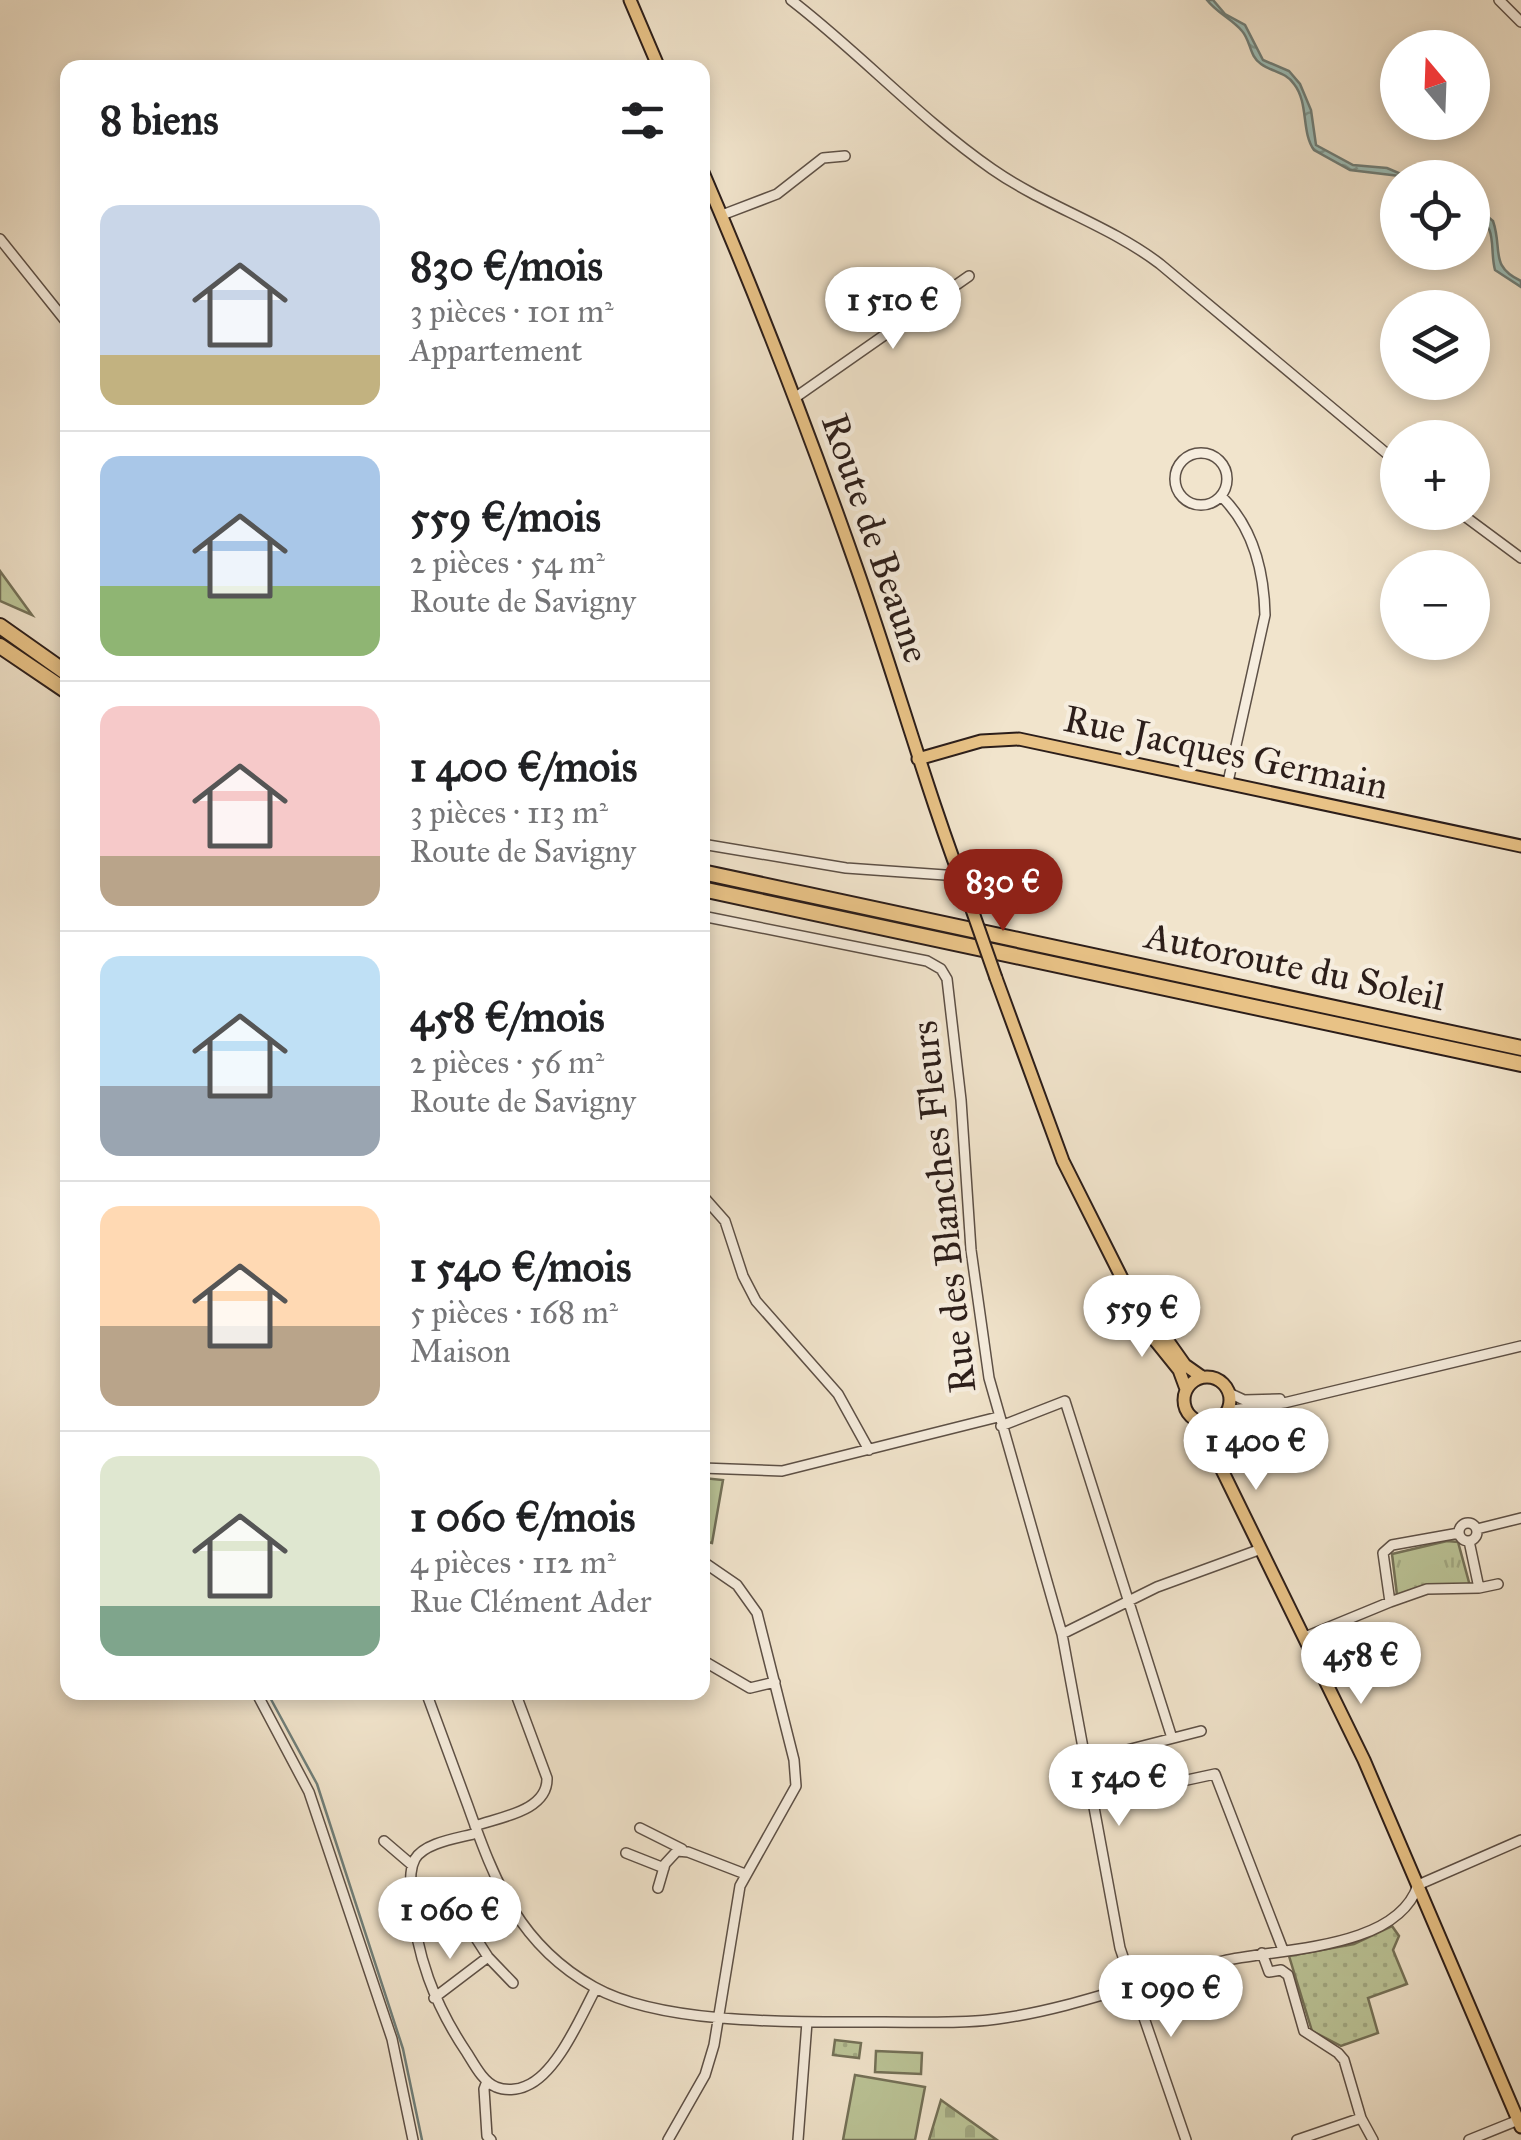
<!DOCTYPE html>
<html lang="fr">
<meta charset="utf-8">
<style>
:root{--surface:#fff;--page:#f6f6f6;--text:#202124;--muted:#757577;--line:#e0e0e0;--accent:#8f2418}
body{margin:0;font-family:"IM FELL Great Primer",serif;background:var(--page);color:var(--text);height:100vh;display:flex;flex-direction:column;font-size:38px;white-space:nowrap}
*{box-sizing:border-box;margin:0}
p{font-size:32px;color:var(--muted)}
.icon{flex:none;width:55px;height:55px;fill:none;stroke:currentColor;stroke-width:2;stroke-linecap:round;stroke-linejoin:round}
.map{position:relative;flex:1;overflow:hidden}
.details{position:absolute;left:60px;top:60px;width:650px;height:1640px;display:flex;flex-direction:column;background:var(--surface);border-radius:20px;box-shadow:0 5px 15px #0003}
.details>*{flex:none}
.needle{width:65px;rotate:341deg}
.tools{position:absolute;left:1380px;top:30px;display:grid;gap:20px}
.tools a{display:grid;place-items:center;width:110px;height:110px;border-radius:50%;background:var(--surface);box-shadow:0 5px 15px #0003;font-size:50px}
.price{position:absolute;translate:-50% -85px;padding:0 22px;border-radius:35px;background:#fff;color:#222;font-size:32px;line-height:65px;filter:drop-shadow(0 2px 5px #0008)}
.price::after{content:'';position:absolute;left:50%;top:60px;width:30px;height:22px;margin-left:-15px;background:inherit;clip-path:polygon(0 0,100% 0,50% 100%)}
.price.selected{background:var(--accent);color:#fff}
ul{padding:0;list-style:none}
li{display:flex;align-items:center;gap:30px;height:250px;padding:0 40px}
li+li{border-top:2px solid var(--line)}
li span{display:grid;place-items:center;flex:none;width:280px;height:200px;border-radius:20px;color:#555}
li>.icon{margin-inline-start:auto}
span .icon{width:120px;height:120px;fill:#fffc;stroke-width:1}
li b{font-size:42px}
h2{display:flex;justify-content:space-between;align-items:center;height:120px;padding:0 40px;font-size:42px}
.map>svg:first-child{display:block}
</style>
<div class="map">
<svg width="1521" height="2140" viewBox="0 0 1521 2140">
<defs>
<pattern id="grass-tufts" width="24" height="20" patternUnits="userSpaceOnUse" patternTransform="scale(2.5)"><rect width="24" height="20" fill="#bbc497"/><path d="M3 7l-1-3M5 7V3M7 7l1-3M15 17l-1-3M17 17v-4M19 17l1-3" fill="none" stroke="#a1a882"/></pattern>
<pattern id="cemetery-stones" width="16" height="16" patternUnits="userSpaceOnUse" patternTransform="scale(2.5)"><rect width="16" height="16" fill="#bbc497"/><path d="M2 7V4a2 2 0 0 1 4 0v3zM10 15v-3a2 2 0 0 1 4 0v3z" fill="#a1a882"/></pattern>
<pattern id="park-dots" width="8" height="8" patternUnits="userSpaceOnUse" patternTransform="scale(2.5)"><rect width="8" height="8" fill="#bbc497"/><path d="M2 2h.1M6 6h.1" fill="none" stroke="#a1a882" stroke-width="1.8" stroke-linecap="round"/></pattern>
<pattern id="water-ripples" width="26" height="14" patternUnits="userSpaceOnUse" patternTransform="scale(2.5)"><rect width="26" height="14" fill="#9bbeb8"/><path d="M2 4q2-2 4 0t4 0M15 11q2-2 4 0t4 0" fill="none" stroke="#7f9a95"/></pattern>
</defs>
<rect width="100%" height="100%" fill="#f1e4cc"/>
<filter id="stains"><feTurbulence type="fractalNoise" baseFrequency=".002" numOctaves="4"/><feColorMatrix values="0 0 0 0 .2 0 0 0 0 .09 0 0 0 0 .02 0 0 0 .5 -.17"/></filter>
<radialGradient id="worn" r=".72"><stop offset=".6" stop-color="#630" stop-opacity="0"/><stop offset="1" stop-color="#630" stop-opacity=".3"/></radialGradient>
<path fill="url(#grass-tufts)" stroke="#747158" stroke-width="2.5" d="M 0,571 L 32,615 L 0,601 Z
M 1447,1541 L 1458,1542 L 1470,1586 L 1397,1595 L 1392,1554 Z"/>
<path fill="url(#cemetery-stones)" stroke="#747158" stroke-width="2.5" d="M 941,2100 L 997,2140 L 929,2140 Z"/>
<path fill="url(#park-dots)" stroke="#747158" stroke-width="2.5" d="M 1392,1926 L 1399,1936 L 1393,1950 L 1407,1984 L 1368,1998 L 1378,2033 L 1341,2046 L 1312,2031 L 1289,1956 L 1354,1944 Z
M 835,2040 L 861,2043 L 859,2058 L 833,2055 Z"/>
<path fill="#bbc497" stroke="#747158" stroke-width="2.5" d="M 703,1478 L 723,1480 L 712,1543 L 703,1541 Z
M 876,2051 L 922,2053 L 921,2074 L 875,2072 Z
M 855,2075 L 925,2087 L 915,2140 L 843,2140 Z"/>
<path fill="url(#water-ripples)" stroke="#6f7e79" stroke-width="2.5" d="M 1207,0 L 1213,0 L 1225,14 L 1245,25 L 1263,60 L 1289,71 L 1300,84 L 1311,110 L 1316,145 L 1353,165 L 1387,168 L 1408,177 L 1350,170 L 1314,150 C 1301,132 1309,103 1294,84 C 1286,72 1272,72 1261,64 C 1249,56 1251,41 1242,31 C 1232,19 1217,13 1207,0 Z
M 1473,211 L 1482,212 L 1493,221 C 1503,250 1489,266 1521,281 L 1521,287 L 1495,270 C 1489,248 1499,225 1473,216 Z"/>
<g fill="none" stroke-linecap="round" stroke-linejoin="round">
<path stroke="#6f7e79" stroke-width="2.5" d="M 267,1692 L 317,1784 L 403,2049 L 422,2140"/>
<defs>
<path id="minor" d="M 791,0 C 860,53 920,119 992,169 C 1045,206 1109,225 1160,264 L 1398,463
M 1499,0 L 1521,22
M 722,215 L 777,194 L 823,158 L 845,156
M 0,239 L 68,324
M 796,397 L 969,276
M1175 479a26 26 0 1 1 52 0a26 26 0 1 1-52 0Z
M 1221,496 C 1253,527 1264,572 1265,615 L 1228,782
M 1459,512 L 1521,558
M 702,844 L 846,868 L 959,876
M 702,916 L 927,961 L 941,969 L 947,979 L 961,1100 L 971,1250 L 989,1378 L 1062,1634 L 1120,1948 L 1186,2140
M 702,1195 L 725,1221 L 743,1276 L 756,1301 L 838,1394 L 869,1450
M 1229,1393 L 1244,1400 L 1280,1399
M 1226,1411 L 1284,1403 L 1521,1346
M 1001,1426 L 1065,1401 L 1172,1738
M 702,1468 L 782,1471 L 998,1417
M1459 1532a9 9 0 1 1 18 0a9 9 0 1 1-18 0Z
M 1477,1529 L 1521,1518
M 1469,1541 L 1479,1588
M 1390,1602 L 1427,1589 L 1479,1588 L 1498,1584
M 1062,1634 L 1157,1587 L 1261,1549
M 1305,1637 L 1390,1602 L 1383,1553 L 1392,1545 L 1459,1533
M 702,1660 L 750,1688 L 775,1682
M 256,1692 L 309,1792 L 392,2039 L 413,2140
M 426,1692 C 440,1730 454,1768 468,1806 C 495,1882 519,1945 594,1987 C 663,2026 803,2022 884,2022 C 921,2022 960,2024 997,2019 C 1074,2009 1148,1978 1223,1961 C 1279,1948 1397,1950 1418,1885 L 1521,1840
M 1088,1760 L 1201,1731
M 1094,1800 L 1215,1774 L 1283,1950
M 475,1826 C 500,1817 548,1811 547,1778 L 515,1692
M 640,1828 L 682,1849
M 477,1833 C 460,1838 425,1842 415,1859 C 409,1870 411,1884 411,1896 C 416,1955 434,2004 467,2053 C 474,2064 483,2082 496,2087 C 505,2091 518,2090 526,2086 C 557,2074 581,2016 596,1988
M 384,1841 L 412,1865
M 626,1853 L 664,1868
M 658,1888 L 665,1864 L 677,1851 L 688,1852 L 745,1874
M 472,1932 L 488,1957 L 513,1983
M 1262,1953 L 1269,1972 L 1281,1970 L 1288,1975 L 1304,2031 L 1338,2053 L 1344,2060 L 1361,2118 L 1373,2140
M 434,1998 L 488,1957
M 487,2081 L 484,2089 L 487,2136 L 491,2140
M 668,2140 L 705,2075 L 714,2045 L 740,1886 L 796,1786 L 794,1760 L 757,1613 L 737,1585 L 702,1561
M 798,2140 L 807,2022
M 1297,2140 L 1361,2118
M 1469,2140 L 1521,2119"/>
<path id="major" d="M 630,0 L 659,68
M 702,170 C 758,300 809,432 856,566 C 896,679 927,793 970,904
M 918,759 L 981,741 L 1019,739 L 1521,846
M 996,978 L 1063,1161 L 1150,1334 L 1179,1370 L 1186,1389
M 1139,1300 L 1185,1365 L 1202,1377
M1184 1400a23 23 0 1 1 46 0a23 23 0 1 1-46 0Z
M 1198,1421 L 1364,1760 L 1521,2127"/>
<path id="highway" d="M 0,626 L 68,674
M 0,646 L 68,692
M 702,872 L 1521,1048
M 702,889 L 1521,1064"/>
</defs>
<use href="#minor" stroke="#5d5046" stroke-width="12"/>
<use href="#major" stroke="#2c1e1a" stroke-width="15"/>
<use href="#highway" stroke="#2c1e1a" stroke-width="18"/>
<use href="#minor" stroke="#f6edde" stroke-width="9"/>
<use href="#major" stroke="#e8c286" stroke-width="11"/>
<use href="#highway" stroke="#e8c286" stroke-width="14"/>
<defs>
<path id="major-bridge" d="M 970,904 L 996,978"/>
</defs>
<use href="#major-bridge" stroke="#2c1e1a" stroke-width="15" stroke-linecap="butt"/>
<use href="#major-bridge" stroke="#e8c286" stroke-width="11"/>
</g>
<g text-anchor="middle" stroke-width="9" stroke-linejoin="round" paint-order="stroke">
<g font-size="38" fill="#2c1e1a" stroke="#f6edde">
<text transform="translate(876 538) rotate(71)" y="13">Route de Beaune</text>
<text transform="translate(1226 752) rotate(12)" y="13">Rue Jacques Germain</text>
<text transform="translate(1295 966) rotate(12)" y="13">Autoroute du Soleil</text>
<text transform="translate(943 1207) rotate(-96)" y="13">Rue des Blanches Fleurs</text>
</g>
</g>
<rect width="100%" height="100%" filter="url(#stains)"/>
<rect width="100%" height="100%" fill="url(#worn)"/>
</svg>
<div class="tools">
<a><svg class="needle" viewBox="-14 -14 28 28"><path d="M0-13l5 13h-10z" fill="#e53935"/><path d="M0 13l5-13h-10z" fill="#757577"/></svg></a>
<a><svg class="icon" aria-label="locate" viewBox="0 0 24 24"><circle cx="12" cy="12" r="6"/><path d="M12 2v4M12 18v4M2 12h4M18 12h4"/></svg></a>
<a><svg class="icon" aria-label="layers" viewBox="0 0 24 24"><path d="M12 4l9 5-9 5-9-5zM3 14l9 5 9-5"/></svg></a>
<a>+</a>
<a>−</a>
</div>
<b class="price" style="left:893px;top:352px">1 510 €</b>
<b class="price selected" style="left:1003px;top:934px">830 €</b>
<b class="price" style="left:1142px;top:1360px">559 €</b>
<b class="price" style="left:1256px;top:1493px">1 400 €</b>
<b class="price" style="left:1361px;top:1707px">458 €</b>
<b class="price" style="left:1119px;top:1829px">1 540 €</b>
<b class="price" style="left:450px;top:1962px">1 060 €</b>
<b class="price" style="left:1171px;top:2040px">1 090 €</b>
<section class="details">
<h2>8 biens<svg class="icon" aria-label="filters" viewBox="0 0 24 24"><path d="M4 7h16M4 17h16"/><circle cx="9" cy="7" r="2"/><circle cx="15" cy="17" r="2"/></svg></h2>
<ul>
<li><span style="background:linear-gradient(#c9d6e8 75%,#c2b280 0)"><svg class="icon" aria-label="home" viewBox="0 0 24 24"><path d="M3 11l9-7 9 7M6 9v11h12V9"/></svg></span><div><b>830 €/mois</b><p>3 pièces · 101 m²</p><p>Appartement</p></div></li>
<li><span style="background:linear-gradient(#a9c7e8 65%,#8fb573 0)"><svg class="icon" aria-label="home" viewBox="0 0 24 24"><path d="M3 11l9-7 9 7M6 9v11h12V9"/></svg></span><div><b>559 €/mois</b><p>2 pièces · 54 m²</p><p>Route de Savigny</p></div></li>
<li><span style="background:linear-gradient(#f6c9c9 75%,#b9a48a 0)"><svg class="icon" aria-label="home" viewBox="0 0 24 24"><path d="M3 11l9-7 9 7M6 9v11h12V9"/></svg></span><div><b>1 400 €/mois</b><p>3 pièces · 113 m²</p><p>Route de Savigny</p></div></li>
<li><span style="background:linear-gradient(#bfe0f5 65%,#9aa5b1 0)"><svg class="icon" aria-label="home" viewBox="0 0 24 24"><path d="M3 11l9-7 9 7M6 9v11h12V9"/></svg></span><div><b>458 €/mois</b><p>2 pièces · 56 m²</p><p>Route de Savigny</p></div></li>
<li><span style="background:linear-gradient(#ffd9b3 60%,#b9a48a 0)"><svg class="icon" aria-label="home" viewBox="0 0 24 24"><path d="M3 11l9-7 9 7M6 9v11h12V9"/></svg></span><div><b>1 540 €/mois</b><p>5 pièces · 168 m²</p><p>Maison</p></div></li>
<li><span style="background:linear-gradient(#dfe7d0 75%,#7fa58c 0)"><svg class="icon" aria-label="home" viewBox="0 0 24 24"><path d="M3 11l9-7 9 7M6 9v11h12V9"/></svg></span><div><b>1 060 €/mois</b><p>4 pièces · 112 m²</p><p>Rue Clément Ader</p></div></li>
</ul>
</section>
</div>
